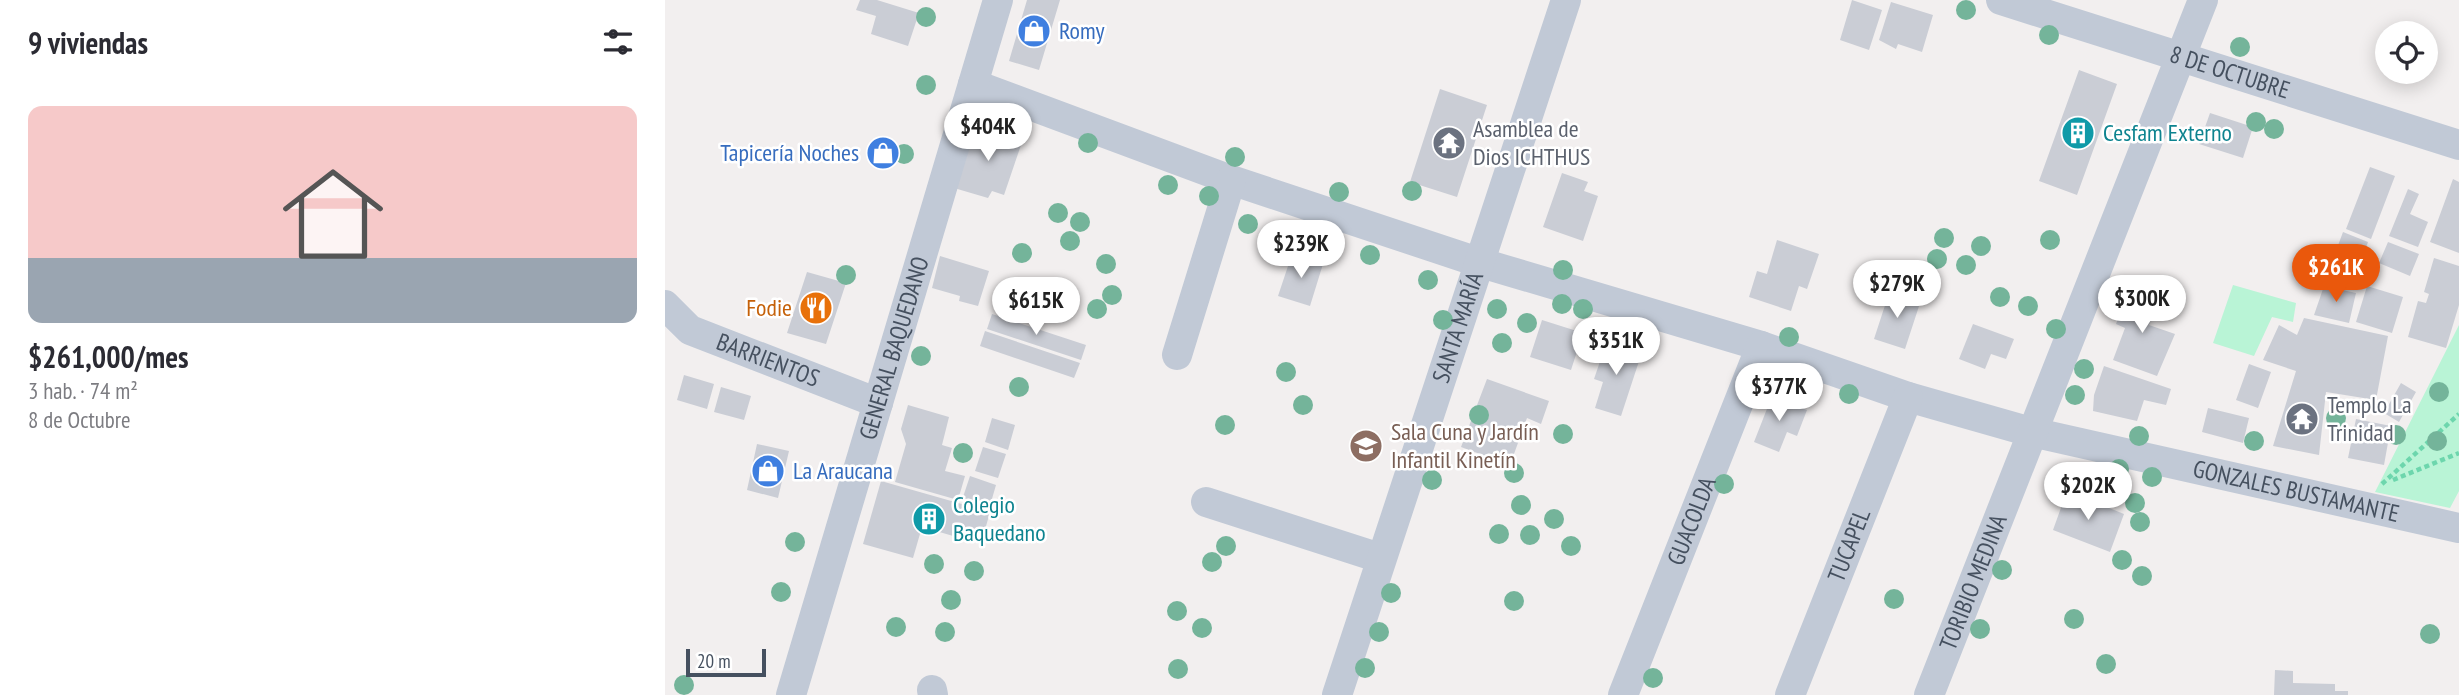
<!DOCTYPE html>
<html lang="es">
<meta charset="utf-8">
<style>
:root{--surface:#fff;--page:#f2f2f3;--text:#2b2b33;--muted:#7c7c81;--line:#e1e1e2;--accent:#ea580c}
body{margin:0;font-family:"PT Sans Narrow",sans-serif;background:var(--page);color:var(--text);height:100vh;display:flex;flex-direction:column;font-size:26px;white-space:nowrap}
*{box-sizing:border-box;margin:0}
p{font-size:23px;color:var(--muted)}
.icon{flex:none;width:38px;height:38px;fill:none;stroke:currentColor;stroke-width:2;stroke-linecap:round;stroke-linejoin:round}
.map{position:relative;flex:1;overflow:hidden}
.drawer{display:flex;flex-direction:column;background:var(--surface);width:665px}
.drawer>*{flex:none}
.fabs{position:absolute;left:1710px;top:21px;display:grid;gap:14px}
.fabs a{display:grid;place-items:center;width:63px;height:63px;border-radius:50%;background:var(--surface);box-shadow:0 4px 18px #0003;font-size:35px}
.scale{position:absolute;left:21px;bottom:18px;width:80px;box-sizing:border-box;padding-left:7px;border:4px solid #45505f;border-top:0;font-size:19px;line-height:24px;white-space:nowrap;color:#45505f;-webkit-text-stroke:5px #fff;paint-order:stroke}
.price{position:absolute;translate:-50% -60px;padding:0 16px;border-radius:24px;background:#fff;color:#222;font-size:23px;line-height:46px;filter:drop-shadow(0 2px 4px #0008)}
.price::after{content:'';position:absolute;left:50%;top:42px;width:21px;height:16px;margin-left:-10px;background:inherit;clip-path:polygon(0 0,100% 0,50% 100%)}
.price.active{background:var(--accent);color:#fff}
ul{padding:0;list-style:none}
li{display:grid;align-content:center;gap:14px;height:371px;padding:0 28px}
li+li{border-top:2px solid var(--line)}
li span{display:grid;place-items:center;height:217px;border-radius:14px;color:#555}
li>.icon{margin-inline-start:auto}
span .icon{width:126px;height:126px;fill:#fffc;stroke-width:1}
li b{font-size:30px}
h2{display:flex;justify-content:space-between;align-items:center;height:84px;padding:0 28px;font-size:30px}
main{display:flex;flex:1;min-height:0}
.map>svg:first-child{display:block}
</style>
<main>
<section class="drawer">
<h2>9 viviendas<svg class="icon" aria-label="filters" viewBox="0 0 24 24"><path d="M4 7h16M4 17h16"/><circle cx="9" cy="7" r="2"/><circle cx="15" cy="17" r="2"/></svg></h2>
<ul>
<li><span style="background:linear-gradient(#f6c9c9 70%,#9aa5b1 0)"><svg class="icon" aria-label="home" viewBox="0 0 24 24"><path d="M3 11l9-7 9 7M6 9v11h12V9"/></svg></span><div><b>$261,000/mes</b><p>3 hab. · 74 m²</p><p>8 de Octubre</p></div></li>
</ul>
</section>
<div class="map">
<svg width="1794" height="695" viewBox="0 0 1794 695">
<rect width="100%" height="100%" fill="#f2efef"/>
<path fill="#b9f4d6" d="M 1568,285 L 1631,303 L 1628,322 L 1607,317 L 1589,356 L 1548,343 Z
M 1794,325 L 1794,491 L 1785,508 L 1710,492 Z"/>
<path fill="#cacdd5" d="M 195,0 L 212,0 L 254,13 L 243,46 L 206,34 L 211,16 L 191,10 Z
M 362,0 L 395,0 L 374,70 L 344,61 Z
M 1187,0 L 1217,10 L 1204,50 L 1175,40 Z
M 1226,2 L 1268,15 L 1257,52 L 1233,44 L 1231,49 L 1214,40 Z
M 1414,70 L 1452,84 L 1412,195 L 1374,181 Z
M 775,89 L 822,105 L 792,197 L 745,182 Z
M 1545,113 L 1588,127 L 1578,158 L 1534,144 Z
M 318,128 L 357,142 L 339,195 L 327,191 L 323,198 L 289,188 L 305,136 Z
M 1705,167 L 1730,176 L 1706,239 L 1681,229 Z
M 897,173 L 923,182 L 919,191 L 933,196 L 918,241 L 878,227 Z
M 1788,179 L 1794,182 L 1794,253 L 1765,242 Z
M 1743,189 L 1754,194 L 1745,214 L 1763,222 L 1753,247 L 1724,236 Z
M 1678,232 L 1703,242 L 1691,277 L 1665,267 Z
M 1112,240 L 1154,254 L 1142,289 L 1134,286 L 1126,311 L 1084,297 L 1092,271 L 1102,274 Z
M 1723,242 L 1754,254 L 1745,276 L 1714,263 Z
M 627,254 L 658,264 L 645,306 L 613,296 Z
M 275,256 L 324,271 L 313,306 L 294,301 L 295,296 L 267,288 Z
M 1769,258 L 1794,266 L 1794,305 L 1781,348 L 1743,337 L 1753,301 L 1761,303 L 1764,294 L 1759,292 Z
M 142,272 L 181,283 L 161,344 L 122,333 Z
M 1659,286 L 1691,293 L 1684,323 L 1649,315 Z
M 1702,286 L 1738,297 L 1727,333 L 1691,322 Z
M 1225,290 L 1256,300 L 1240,349 L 1209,339 Z
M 1480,291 L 1495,298 L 1484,325 L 1510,334 L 1492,376 L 1448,360 L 1460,328 L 1451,324 L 1462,294 Z
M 327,314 L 421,345 L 416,360 L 322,329 Z
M 1639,318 L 1723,336 L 1711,400 L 1661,392 L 1654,455 L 1608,446 L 1631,371 L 1598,360 L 1614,325 L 1632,335 Z
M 877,320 L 918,333 L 906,370 L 865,357 Z
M 1308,324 L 1349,339 L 1341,359 L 1326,354 L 1320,369 L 1294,359 Z
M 320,331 L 415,363 L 409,378 L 315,346 Z
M 942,341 L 977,352 L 956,416 L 930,408 L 938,382 L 929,379 Z
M 1584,364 L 1606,372 L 1593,408 L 1571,400 Z
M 1439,366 L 1506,389 L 1501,405 L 1479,400 L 1472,421 L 1428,411 L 1429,395 Z
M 19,375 L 49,384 L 42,409 L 12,400 Z
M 822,379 L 884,401 L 876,424 L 862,418 L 845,465 L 796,447 Z
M 1736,383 L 1751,392 L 1734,422 L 1719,413 Z
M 56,387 L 86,396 L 79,420 L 49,412 Z
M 1107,396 L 1142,410 L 1132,436 L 1122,432 L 1114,452 L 1089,442 Z
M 243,405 L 284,417 L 277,445 L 287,448 L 280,471 L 300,476 L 293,500 L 230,482 L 241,444 L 236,429 Z
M 1543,408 L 1584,418 L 1578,443 L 1537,432 Z
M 327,418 L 350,425 L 343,450 L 320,442 Z
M 1691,419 L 1726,426 L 1719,465 L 1683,458 Z
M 92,444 L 124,451 L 113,498 L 82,490 Z
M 318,447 L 341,454 L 333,478 L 310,471 Z
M 305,476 L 331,485 L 324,509 L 297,500 Z
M 216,481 L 325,512 L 316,544 L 257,527 L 248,558 L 198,544 Z
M 1402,491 L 1459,514 L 1445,552 L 1388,530 Z
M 1610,670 L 1628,671 L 1628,683 L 1670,684 L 1670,691 L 1683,691 L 1683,695 L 1609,695 Z"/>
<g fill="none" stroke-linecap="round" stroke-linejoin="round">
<path stroke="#6dd6ad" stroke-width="4.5" stroke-dasharray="5 3.5" stroke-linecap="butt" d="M 1728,480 L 1794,453
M 1717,484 L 1794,414"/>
<g stroke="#c1c9d6" stroke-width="30">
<path id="s1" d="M 1336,0 L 1794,145"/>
<path id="s2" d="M 308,84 L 566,180 L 813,262 L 1096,346 L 1243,397 L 1366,432 L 1794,528"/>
<path id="s3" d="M 0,305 L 25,330 L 213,403"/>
<path d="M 512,355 L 566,180"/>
<path d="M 541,502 L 715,558"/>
<path d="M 267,690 L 268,695"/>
<path id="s4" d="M 126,695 L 333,0"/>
<path id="s5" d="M 672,695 L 901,0"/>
<path id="s6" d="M 958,695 L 1096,346"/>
<path id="s7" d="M 1125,695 L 1243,397"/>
<path id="s8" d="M 1264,695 L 1538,0"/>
</g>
</g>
<g fill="#74b49a">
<circle cx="1301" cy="10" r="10"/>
<circle cx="261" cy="17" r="10"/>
<circle cx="1384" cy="35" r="10"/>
<circle cx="1575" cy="47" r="10"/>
<circle cx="261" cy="85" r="10"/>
<circle cx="1591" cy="122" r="10"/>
<circle cx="1609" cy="129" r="10"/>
<circle cx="423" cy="143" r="10"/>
<circle cx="239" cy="154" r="10"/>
<circle cx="570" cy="157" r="10"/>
<circle cx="503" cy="185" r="10"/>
<circle cx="747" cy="191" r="10"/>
<circle cx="674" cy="192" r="10"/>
<circle cx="544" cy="196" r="10"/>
<circle cx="393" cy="213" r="10"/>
<circle cx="415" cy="222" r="10"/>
<circle cx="583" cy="224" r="10"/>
<circle cx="1279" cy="238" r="10"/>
<circle cx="627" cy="239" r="10"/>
<circle cx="1385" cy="240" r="10"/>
<circle cx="405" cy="241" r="10"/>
<circle cx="1316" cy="246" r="10"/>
<circle cx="660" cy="249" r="10"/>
<circle cx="357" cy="253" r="10"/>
<circle cx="615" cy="255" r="10"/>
<circle cx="705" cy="255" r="10"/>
<circle cx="1272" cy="259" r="10"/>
<circle cx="441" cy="264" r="10"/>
<circle cx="1301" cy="265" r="10"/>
<circle cx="898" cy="270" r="10"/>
<circle cx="181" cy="275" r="10"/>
<circle cx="763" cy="280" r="10"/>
<circle cx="447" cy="295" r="10"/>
<circle cx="1335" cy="297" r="10"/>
<circle cx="897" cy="304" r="10"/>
<circle cx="1363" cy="306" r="10"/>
<circle cx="432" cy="309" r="10"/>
<circle cx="832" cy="309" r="10"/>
<circle cx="918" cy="309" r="10"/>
<circle cx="778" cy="320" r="10"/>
<circle cx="862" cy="323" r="10"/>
<circle cx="930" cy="328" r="10"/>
<circle cx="1391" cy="329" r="10"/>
<circle cx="1124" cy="337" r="10"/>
<circle cx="837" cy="343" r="10"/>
<circle cx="256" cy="356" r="10"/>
<circle cx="1419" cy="369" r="10"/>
<circle cx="621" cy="372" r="10"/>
<circle cx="1132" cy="379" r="10"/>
<circle cx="354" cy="387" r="10"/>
<circle cx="1774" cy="392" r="10"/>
<circle cx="1184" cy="394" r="10"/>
<circle cx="1410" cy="395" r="10"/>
<circle cx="638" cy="405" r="10"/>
<circle cx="814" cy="415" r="10"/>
<circle cx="1671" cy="418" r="10"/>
<circle cx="560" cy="425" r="10"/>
<circle cx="898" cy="434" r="10"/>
<circle cx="1731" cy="435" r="10"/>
<circle cx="1474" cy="436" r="10"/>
<circle cx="1589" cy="441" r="10"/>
<circle cx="1772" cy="441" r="10"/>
<circle cx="298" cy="453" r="10"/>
<circle cx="1454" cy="469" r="10"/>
<circle cx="849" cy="473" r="10"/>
<circle cx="1402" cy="476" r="10"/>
<circle cx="1487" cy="477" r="10"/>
<circle cx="767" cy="480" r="10"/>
<circle cx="1059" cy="484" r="10"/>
<circle cx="1470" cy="503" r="10"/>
<circle cx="856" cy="505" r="10"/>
<circle cx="889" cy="519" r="10"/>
<circle cx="1475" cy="522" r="10"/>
<circle cx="834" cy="534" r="10"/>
<circle cx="865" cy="535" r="10"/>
<circle cx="130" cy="542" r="10"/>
<circle cx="561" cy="546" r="10"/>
<circle cx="906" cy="546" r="10"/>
<circle cx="1457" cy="560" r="10"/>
<circle cx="547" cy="562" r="10"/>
<circle cx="269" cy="564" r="10"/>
<circle cx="1337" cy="570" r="10"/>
<circle cx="309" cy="571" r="10"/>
<circle cx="1477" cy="576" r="10"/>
<circle cx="116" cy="592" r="10"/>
<circle cx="726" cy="593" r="10"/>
<circle cx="1229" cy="599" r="10"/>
<circle cx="286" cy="600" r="10"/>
<circle cx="849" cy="601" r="10"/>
<circle cx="512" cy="611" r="10"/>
<circle cx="1409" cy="619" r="10"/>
<circle cx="231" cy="627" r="10"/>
<circle cx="537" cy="628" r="10"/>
<circle cx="1315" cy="629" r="10"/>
<circle cx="280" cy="632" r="10"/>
<circle cx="714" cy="632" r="10"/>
<circle cx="1765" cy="634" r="10"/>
<circle cx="1441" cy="664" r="10"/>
<circle cx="700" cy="668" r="10"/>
<circle cx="513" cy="669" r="10"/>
<circle cx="988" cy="678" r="10"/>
<circle cx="19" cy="685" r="10"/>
</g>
<defs>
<symbol id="shop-disc" viewBox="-11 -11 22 22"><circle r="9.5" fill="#3f7fe0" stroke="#fff"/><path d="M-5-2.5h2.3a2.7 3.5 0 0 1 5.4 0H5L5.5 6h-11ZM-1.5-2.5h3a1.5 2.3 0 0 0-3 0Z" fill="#fff"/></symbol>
<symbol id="building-disc" viewBox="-11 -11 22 22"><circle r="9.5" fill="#0f9aa8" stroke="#fff"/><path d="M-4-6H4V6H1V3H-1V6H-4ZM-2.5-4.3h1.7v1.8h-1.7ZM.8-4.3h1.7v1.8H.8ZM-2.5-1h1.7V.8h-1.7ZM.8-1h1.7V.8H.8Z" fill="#fff"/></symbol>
<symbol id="temple-disc" viewBox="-11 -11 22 22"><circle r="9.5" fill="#6b7280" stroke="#fff"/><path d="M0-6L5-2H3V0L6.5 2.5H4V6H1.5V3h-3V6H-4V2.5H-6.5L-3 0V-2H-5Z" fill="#fff"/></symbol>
<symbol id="restaurant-disc" viewBox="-11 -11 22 22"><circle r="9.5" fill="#e8710a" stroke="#fff"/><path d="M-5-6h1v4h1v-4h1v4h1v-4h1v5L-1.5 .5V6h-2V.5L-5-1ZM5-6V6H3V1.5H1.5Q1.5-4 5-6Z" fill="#fff"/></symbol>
<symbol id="school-disc" viewBox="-11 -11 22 22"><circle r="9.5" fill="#8d6e63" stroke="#fff"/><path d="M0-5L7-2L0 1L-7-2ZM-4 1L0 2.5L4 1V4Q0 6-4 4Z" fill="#fff"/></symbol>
</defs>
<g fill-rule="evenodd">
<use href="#shop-disc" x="350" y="12" width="38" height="38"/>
<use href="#building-disc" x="1394" y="114" width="38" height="38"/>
<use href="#temple-disc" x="765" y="124" width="38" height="38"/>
<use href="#shop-disc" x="199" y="134" width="38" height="38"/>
<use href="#restaurant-disc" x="132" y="289" width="38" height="38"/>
<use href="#temple-disc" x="1618" y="400" width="38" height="38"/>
<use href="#school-disc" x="682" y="427" width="38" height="38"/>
<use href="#shop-disc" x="84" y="452" width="38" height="38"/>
<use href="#building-disc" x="245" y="500" width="38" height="38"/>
</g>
<g text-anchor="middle" stroke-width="5" stroke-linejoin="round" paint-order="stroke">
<g font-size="24" fill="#366cbe" stroke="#fff" text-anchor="start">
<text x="394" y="39">Romy</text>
<text x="194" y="161" text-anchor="end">Tapicería Noches</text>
<text x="128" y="479">La Araucana</text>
</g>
<g font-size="24" fill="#45505f" stroke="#fff">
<text dy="8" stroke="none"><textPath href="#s1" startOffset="240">8 DE OCTUBRE</textPath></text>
<text dy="8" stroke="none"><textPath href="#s5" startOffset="387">SANTA MARÍA</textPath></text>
<text dy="8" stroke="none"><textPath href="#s4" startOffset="362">GENERAL BAQUEDANO</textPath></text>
<text dy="8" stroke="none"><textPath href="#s3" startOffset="119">BARRIENTOS</textPath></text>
<text dy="8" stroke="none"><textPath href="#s2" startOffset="1386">GONZALES BUSTAMANTE</textPath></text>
<text dy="8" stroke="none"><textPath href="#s6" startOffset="187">GUACOLDA</textPath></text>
<text dy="8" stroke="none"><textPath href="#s7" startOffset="161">TUCAPEL</textPath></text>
<text dy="8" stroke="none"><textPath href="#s8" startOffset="121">TORIBIO MEDINA</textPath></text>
</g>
<g font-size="24" fill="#5b616d" stroke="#fff" text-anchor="start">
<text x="808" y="137">Asamblea de<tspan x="808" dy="28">Dios ICHTHUS</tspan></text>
<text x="1662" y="413">Templo La<tspan x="1662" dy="28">Trinidad</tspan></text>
</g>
<g font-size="24" fill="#0d838f" stroke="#fff" text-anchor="start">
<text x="1438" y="141">Cesfam Externo</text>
<text x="288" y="513">Colegio<tspan x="288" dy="28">Baquedano</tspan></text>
</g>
<g font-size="24" fill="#c56008" stroke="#fff" text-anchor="end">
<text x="127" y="316">Fodie</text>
</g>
<g font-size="24" fill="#785e54" stroke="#fff" text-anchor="start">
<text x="726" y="440">Sala Cuna y Jardín<tspan x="726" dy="28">Infantil Kinetín</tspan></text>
</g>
</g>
</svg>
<div class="fabs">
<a><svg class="icon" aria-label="locate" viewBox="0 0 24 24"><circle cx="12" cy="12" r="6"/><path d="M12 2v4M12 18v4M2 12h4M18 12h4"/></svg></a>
</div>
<div class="scale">20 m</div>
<b class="price" style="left:323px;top:163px">$404K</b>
<b class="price" style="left:636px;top:280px">$239K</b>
<b class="price active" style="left:1671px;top:304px">$261K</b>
<b class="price" style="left:1232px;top:320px">$279K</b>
<b class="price" style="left:1477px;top:335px">$300K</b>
<b class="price" style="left:371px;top:337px">$615K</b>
<b class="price" style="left:951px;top:377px">$351K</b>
<b class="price" style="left:1114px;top:423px">$377K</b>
<b class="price" style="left:1423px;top:522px">$202K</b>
</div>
</main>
